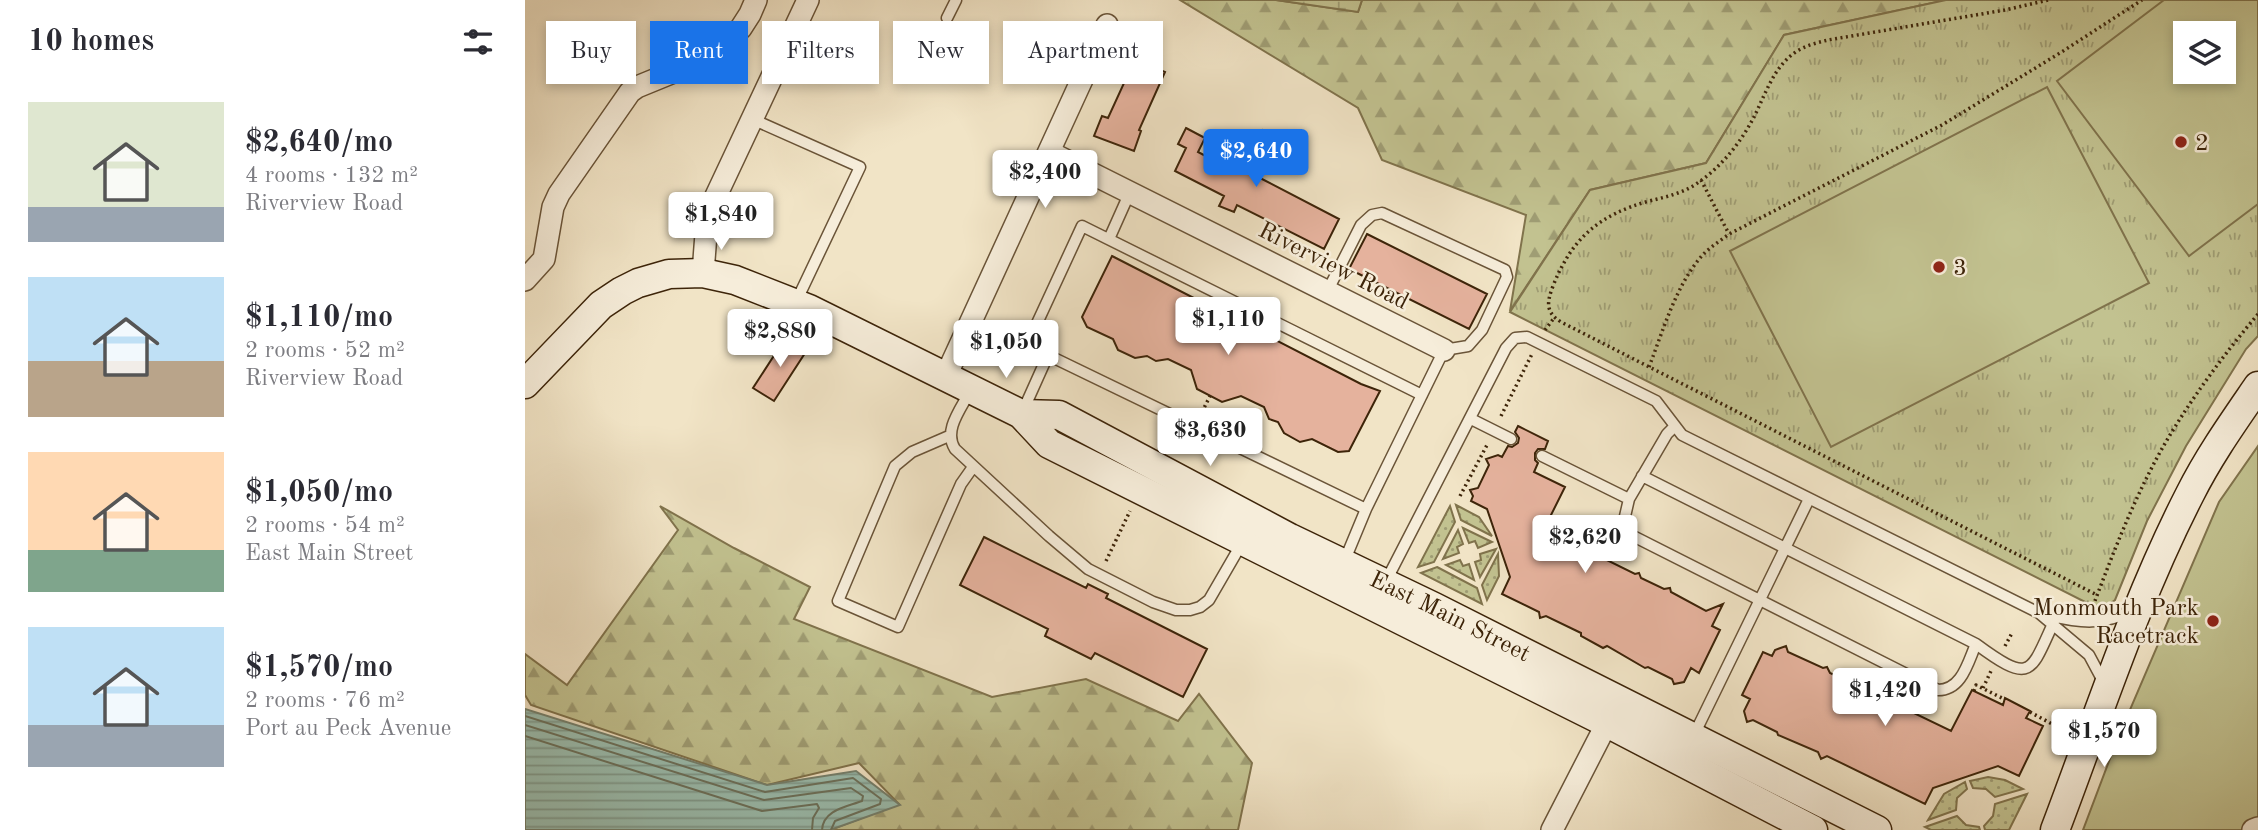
<!DOCTYPE html>
<meta charset="utf-8">
<style>
:root{--surface:#fff;--page:#f2f2f3;--text:#2b2b33;--muted:#7c7c81;--accent:#1a73e8}
body{margin:0;font-family:"Old Standard TT",serif;background:var(--page);color:var(--text);height:100vh;display:flex;flex-direction:column;font-size:26px;white-space:nowrap}
*{box-sizing:border-box;margin:0}
p{font-size:23px;color:var(--muted)}
.icon{flex:none;width:38px;height:38px;fill:none;stroke:currentColor;stroke-width:2;stroke-linecap:round;stroke-linejoin:round}
.map{position:relative;flex:1;overflow:hidden}
.details{display:flex;flex-direction:column;background:var(--surface);width:525px}
.details>*{flex:none}
.banner{position:absolute;left:21px;top:21px;width:665px;height:63px;display:flex;gap:14px}
.buttons{position:absolute;left:1648px;top:21px;display:grid;gap:14px}
.buttons a{display:grid;place-items:center;width:63px;height:63px;border-radius:0px;background:var(--surface);box-shadow:0 4px 10px #0003;font-size:35px}
.price{position:absolute;translate:-50% -60px;padding:0 16px;border-radius:7px;background:#fff;color:#222;font-size:23px;line-height:46px;filter:drop-shadow(0 2px 4px #0008)}
.price::after{content:'';position:absolute;left:50%;top:42px;width:21px;height:16px;margin-left:-10px;background:inherit;clip-path:polygon(0 0,100% 0,50% 100%)}
.price.selected{background:var(--accent);color:#fff}
ul{padding:0;list-style:none}
li{display:flex;align-items:center;gap:21px;height:175px;padding:0 28px}
li span{display:grid;place-items:center;flex:none;width:196px;height:140px;border-radius:0px;color:#555}
li>.icon{margin-inline-start:auto}
span .icon{width:84px;height:84px;fill:#fffc;stroke-width:1}
li b{font-size:30px}
h2{display:flex;justify-content:space-between;align-items:center;height:84px;padding:0 28px;font-size:30px}
.chip{padding:0 24px;border-radius:0px;background:var(--surface);box-shadow:0 4px 10px #0003;font-size:24px;line-height:63px}
.chip.selected{background:var(--accent);color:#fff}
main{display:flex;flex:1;min-height:0}
.map>svg:first-child{display:block}
</style>
<main>
<section class="details">
<h2>10 homes<svg class="icon" aria-label="filters" viewBox="0 0 24 24"><path d="M4 7h16M4 17h16"/><circle cx="9" cy="7" r="2"/><circle cx="15" cy="17" r="2"/></svg></h2>
<ul>
<li><span style="background:linear-gradient(#dfe7d0 75%,#9aa5b1 0)"><svg class="icon" aria-label="home" viewBox="0 0 24 24"><path d="M3 11l9-7 9 7M6 9v11h12V9"/></svg></span><div><b>$2,640/mo</b><p>4 rooms · 132 m²</p><p>Riverview Road</p></div></li>
<li><span style="background:linear-gradient(#bfe0f5 60%,#b9a48a 0)"><svg class="icon" aria-label="home" viewBox="0 0 24 24"><path d="M3 11l9-7 9 7M6 9v11h12V9"/></svg></span><div><b>$1,110/mo</b><p>2 rooms · 52 m²</p><p>Riverview Road</p></div></li>
<li><span style="background:linear-gradient(#ffd9b3 70%,#7fa58c 0)"><svg class="icon" aria-label="home" viewBox="0 0 24 24"><path d="M3 11l9-7 9 7M6 9v11h12V9"/></svg></span><div><b>$1,050/mo</b><p>2 rooms · 54 m²</p><p>East Main Street</p></div></li>
<li><span style="background:linear-gradient(#bfe0f5 70%,#9aa5b1 0)"><svg class="icon" aria-label="home" viewBox="0 0 24 24"><path d="M3 11l9-7 9 7M6 9v11h12V9"/></svg></span><div><b>$1,570/mo</b><p>2 rooms · 76 m²</p><p>Port au Peck Avenue</p></div></li>
</ul>
</section>
<div class="map">
<svg width="1733" height="830" viewBox="0 0 1733 830">
<defs>
<pattern id="grass-dots" width="8" height="8" patternUnits="userSpaceOnUse" patternTransform="scale(1.75)"><rect width="8" height="8" fill="#c2c290"/><path d="M2 2h.1M6 6h.1" fill="none" stroke="#9f9d74" stroke-width="1.8" stroke-linecap="round"/></pattern>
<pattern id="forest-firs" width="22" height="20" patternUnits="userSpaceOnUse" patternTransform="scale(1.75)"><rect width="22" height="20" fill="#c2c290"/><path d="M5 1l3.5 6h-7zM16 11l3.5 6h-7z" fill="#9f9d74"/></pattern>
<pattern id="wetland-marsh" width="20" height="14" patternUnits="userSpaceOnUse" patternTransform="scale(1.75)"><rect width="20" height="14" fill="#c2c290"/><path d="M1 5h8M5 5V1M11 12h8M15 12V8" fill="none" stroke="#9f9d74"/></pattern>
<pattern id="park-tufts" width="24" height="20" patternUnits="userSpaceOnUse" patternTransform="scale(1.75)"><rect width="24" height="20" fill="#c2c290"/><path d="M3 7l-1-3M5 7V3M7 7l1-3M15 17l-1-3M17 17v-4M19 17l1-3" fill="none" stroke="#9f9d74"/></pattern>
<pattern id="water-rules" width="6" height="5" patternUnits="userSpaceOnUse" patternTransform="scale(1.75)"><rect width="6" height="5" fill="#9bbfb1"/><path d="M0 2.5h6" fill="none" stroke="#809b8e"/></pattern>
</defs>
<rect width="100%" height="100%" fill="#f1e4c6"/>
<filter id="stains"><feTurbulence type="fractalNoise" baseFrequency=".00286" numOctaves="4"/><feColorMatrix values="0 0 0 0 .2 0 0 0 0 .09 0 0 0 0 .02 0 0 0 .5 -.17"/></filter>
<radialGradient id="worn" r=".72"><stop offset=".6" stop-color="#630" stop-opacity="0"/><stop offset="1" stop-color="#630" stop-opacity=".3"/></radialGradient>
<path fill="url(#grass-dots)" stroke="#80734c" stroke-width="2" d="M 931,505 L 954,517 L 967,536 L 936,520 Z
M 925,506 L 930,522 L 909,562 L 893,567 Z
M 938,528 L 967,542 L 953,548 L 950,541 L 944,543 Z
M 933,530 L 938,544 L 932,547 L 934,553 L 918,559 Z
M 971,549 L 955,577 L 950,562 L 956,560 L 955,554 Z
M 973,554 L 974,576 L 962,600 L 957,585 Z
M 935,560 L 938,566 L 944,564 L 949,580 L 921,565 Z
M 912,567 L 952,588 L 957,604 L 896,573 Z
M 1463,777 L 1480,780 L 1498,789 L 1470,797 L 1461,789 L 1448,788 L 1445,781 Z
M 1440,782 L 1442,789 L 1432,798 L 1431,810 L 1403,820 L 1419,794 Z
M 1502,794 L 1484,830 L 1460,830 L 1459,826 L 1468,816 L 1470,804 Z
M 1432,816 L 1441,825 L 1454,827 L 1455,830 L 1406,830 L 1400,827 Z"/>
<path fill="url(#forest-firs)" stroke="#80734c" stroke-width="2" d="M 655,0 L 751,0 L 833,12 L 837,0 L 1421,0 L 1259,35 L 1181,163 L 1065,190 L 985,311 L 1001,215 L 857,160 L 833,108 Z
M 135,506 L 209,548 L 285,587 L 269,619 L 467,697 L 561,679 L 653,721 L 674,694 L 727,763 L 713,830 L 305,830 L 374,804 L 334,763 L 242,785 L 6,705 L 0,695 L 0,654 L 42,685 L 153,530 Z"/>
<path fill="url(#wetland-marsh)" stroke="#80734c" stroke-width="2" d="M 751,0 L 837,0 L 833,12 Z"/>
<path fill="url(#park-tufts)" stroke="#80734c" stroke-width="2" fill-rule="evenodd" d="M 1421,0 L 1733,0 L 1733,336 L 1721,349 L 1661,446 L 1622,521 L 1590,600 L 1576,610 L 985,312 L 1065,190 L 1181,163 L 1259,35 ZM 1661,33 L 1699,33 L 1699,72 L 1661,72 Z"/>
<path fill="#c2c290" stroke="#80734c" stroke-width="2" fill-rule="evenodd" d="M 1639,0 L 1733,0 L 1733,204 L 1664,256 L 1532,81 ZM 1699,33 L 1699,72 L 1661,72 L 1661,33 Z
M 1522,87 L 1624,283 L 1306,447 L 1205,251 Z
M 1733,446 L 1733,830 L 1558,830 L 1592,740 L 1694,502 Z"/>
<path fill="url(#water-rules)" stroke="#75816e" stroke-width="2" d="M 0,709 L 242,785 L 331,771 L 375,805 L 305,830 L 0,830 Z"/>
<g fill="none" stroke-linecap="round" stroke-linejoin="round">
<path stroke="#6c725d" stroke-width="2" d="M 0,716 L 240,792 L 328,778 L 356,799 L 355,804 L 310,821 L 306,830
M 0,725 L 239,800 L 326,788 L 338,796 L 337,801 C 321,807 298,810 297,830
M 0,736 L 237,811 L 292,804 L 294,808 L 288,818 L 287,830"/>
</g>
<path fill="#e5b29d" stroke="#3d2409" stroke-width="2" d="M 610,59 L 640,72 L 614,130 L 616,131 L 609,151 L 569,136 L 577,116 L 583,118 Z
M 661,128 L 680,138 L 673,152 L 713,173 L 738,130 L 757,141 L 735,178 L 814,219 L 799,249 L 712,205 L 709,212 L 694,206 L 699,196 L 650,171 L 661,148 L 653,144 Z
M 842,234 L 962,294 L 944,329 L 824,269 Z
M 587,256 L 836,384 L 855,391 L 824,451 L 813,452 L 787,439 L 775,442 L 759,433 L 753,422 L 744,419 L 739,407 L 716,396 L 697,402 L 672,389 L 666,370 L 643,359 L 631,361 L 622,356 L 610,358 L 593,350 L 588,339 L 562,327 L 557,317 Z
M 261,337 L 282,350 L 249,401 L 228,388 Z
M 993,426 L 1023,441 L 1020,449 L 1013,449 L 1010,453 L 1010,460 L 1013,463 L 1009,472 L 1040,487 L 1019,529 L 1110,574 L 1114,573 L 1116,578 L 1139,589 L 1145,588 L 1146,592 L 1181,611 L 1198,604 L 1187,626 L 1195,630 L 1174,673 L 1166,668 L 1159,682 L 1149,684 L 1147,679 L 1123,667 L 1120,668 L 1082,646 L 1078,648 L 1056,636 L 1056,633 L 1021,616 L 1015,618 L 1014,612 L 977,594 L 985,577 L 962,509 L 946,501 L 948,496 L 945,490 L 953,488 L 964,465 L 961,459 L 973,455 L 977,457 L 983,446 L 987,447 L 993,443 L 994,438 L 990,432 Z
M 459,537 L 561,588 L 563,584 L 583,594 L 581,598 L 682,649 L 658,697 L 570,653 L 566,659 L 520,636 L 523,629 L 435,585 Z
M 1261,646 L 1263,652 L 1298,668 L 1302,667 L 1305,673 L 1328,684 L 1334,683 L 1335,687 L 1426,731 L 1447,690 L 1478,705 L 1480,698 L 1505,711 L 1501,718 L 1518,726 L 1494,776 L 1473,766 L 1408,788 L 1400,804 L 1302,756 L 1296,759 L 1293,752 L 1253,735 L 1252,732 L 1228,720 L 1222,722 L 1219,711 L 1225,699 L 1217,695 L 1238,652 L 1247,656 L 1250,650 Z"/>
<g fill="none" stroke-linecap="round" stroke-linejoin="round">
<defs>
<path id="lane" d="M 422,18 L 431,0
M 227,119 L 335,167 L 271,302
M 584,239 L 605,192
M 802,292 L 836,225 L 847,215 L 857,213 L 980,270 L 982,277 L 957,330 L 943,346 L 919,350 L 841,509 L 819,562
M 445,391 C 436,409 418,430 430,449 L 524,536 L 563,569 L 628,602 L 651,610 L 665,610 L 675,607 L 684,600 L 717,543
M 497,413 L 523,355
M 946,419 L 986,439
M 1149,427 L 1142,434 L 1104,499 L 1098,525 L 1102,533 L 1413,690 C 1437,690 1443,662 1451,644
M 424,436 L 387,452 L 370,466 L 313,601 L 373,627 L 436,484 L 448,467
M 1017,456 L 1104,499
M 1117,476 L 1451,644 C 1508,686 1505,673 1531,617
M 841,509 L 502,345 L 557,226 L 897,395
M 860,583 L 981,348 L 990,338 L 1002,337 L 1131,401 L 1157,435 L 1514,613 L 1564,655 L 1579,683
M 1527,616 C 1555,623 1579,625 1606,611
M 1168,737 L 1284,499"/>
<path id="street" d="M 524,152 L 919,350
M 178,273 L 182,221 L 190,198 L 283,0
M 0,280 L 19,259 L 28,207 L 34,194 L 105,92 L 112,87 L 178,60 L 199,45 L 216,28 L 225,14 L 231,0
M 420,378 L 582,25
M 1027,830 L 1082,723
M 1728,830 L 1733,828"/>
<g id="secondary">
<path d="M 0,384 L 76,305 L 97,291 L 113,283 L 144,274 L 178,273 L 210,280 L 284,309 L 496,414 L 524,444 L 1082,723 L 1288,830"/>
<path id="s1" d="M 496,414 L 534,415 L 765,538 L 909,607 L 1352,830"/>
<path d="M 1530,830 C 1573,717 1610,601 1665,494 C 1684,456 1709,421 1733,386"/>
</g>
</defs>
<use href="#lane" stroke="#6a5438" stroke-width="13"/>
<use href="#street" stroke="#6a5438" stroke-width="24"/>
<use href="#secondary" stroke="#3d2409" stroke-width="31"/>
<path stroke="#3d2409" stroke-width="3.5" stroke-dasharray="2 3.5" stroke-linecap="butt" d="M 1523,0 L 1480,10 L 1303,40 C 1291,43 1278,46 1268,54 C 1248,69 1240,95 1229,117 C 1216,142 1197,166 1174,182 C 1159,193 1141,197 1124,201 C 1074,215 1047,238 1028,286 C 1022,302 1020,312 1036,322 L 1572,595
M 1176,180 L 1204,234
M 1020,330 L 1029,318
M 1124,367 C 1138,331 1150,288 1175,258 C 1183,248 1194,242 1204,234 L 1417,125 L 1535,53 L 1617,0
M 677,412 L 685,396
M 976,416 L 1007,354
M 649,450 L 654,439
M 935,496 L 962,445
M 581,561 L 605,511
M 1568,606 C 1590,548 1613,488 1645,435 C 1671,392 1701,352 1733,314
M 1480,646 L 1487,633
M 1458,688 L 1466,671
M 1449,691 L 1451,685 L 1479,699
M 1505,712 L 1538,730"/>
<use href="#lane" stroke="#f6edda" stroke-width="10"/>
<use href="#street" stroke="#f6edda" stroke-width="21"/>
<use href="#secondary" stroke="#f6edda" stroke-width="28"/>
</g>
<g fill="#8f2418" stroke="#f6edda" stroke-width="2.5">
<circle cx="1656" cy="142" r="7"/>
<circle cx="1414" cy="267" r="7"/>
<circle cx="1688" cy="621" r="7"/>
</g>
<g text-anchor="middle" stroke-width="5" stroke-linejoin="round" paint-order="stroke">
<g font-size="24" fill="#3d2409" stroke="#f6edda" text-anchor="start">
<text x="1670" y="150">2</text>
<text x="1428" y="275">3</text>
<text x="1674" y="615" text-anchor="end">Monmouth Park<tspan x="1674" dy="28">Racetrack</tspan></text>
</g>
<g font-size="24" fill="#3d2409" stroke="#f6edda">
<text transform="translate(809 265) rotate(27)" y="8">Riverview Road</text>
<text dy="8" stroke="none"><textPath href="#s1" startOffset="478">East Main Street</textPath></text>
</g>
</g>
<rect width="100%" height="100%" filter="url(#stains)"/>
<rect width="100%" height="100%" fill="url(#worn)"/>
</svg>
<div class="buttons">
<a><svg class="icon" aria-label="layers" viewBox="0 0 24 24"><path d="M12 4l9 5-9 5-9-5zM3 14l9 5 9-5"/></svg></a>
</div>
<b class="price selected" style="left:731px;top:189px">$2,640</b>
<b class="price" style="left:520px;top:210px">$2,400</b>
<b class="price" style="left:196px;top:252px">$1,840</b>
<b class="price" style="left:703px;top:357px">$1,110</b>
<b class="price" style="left:255px;top:369px">$2,880</b>
<b class="price" style="left:481px;top:380px">$1,050</b>
<b class="price" style="left:685px;top:468px">$3,630</b>
<b class="price" style="left:1060px;top:575px">$2,620</b>
<b class="price" style="left:1360px;top:728px">$1,420</b>
<b class="price" style="left:1579px;top:769px">$1,570</b>
<div class="banner">
<a class="chip">Buy</a>
<a class="chip selected">Rent</a>
<a class="chip">Filters</a>
<a class="chip">New</a>
<a class="chip">Apartment</a>
</div>
</div>
</main>
